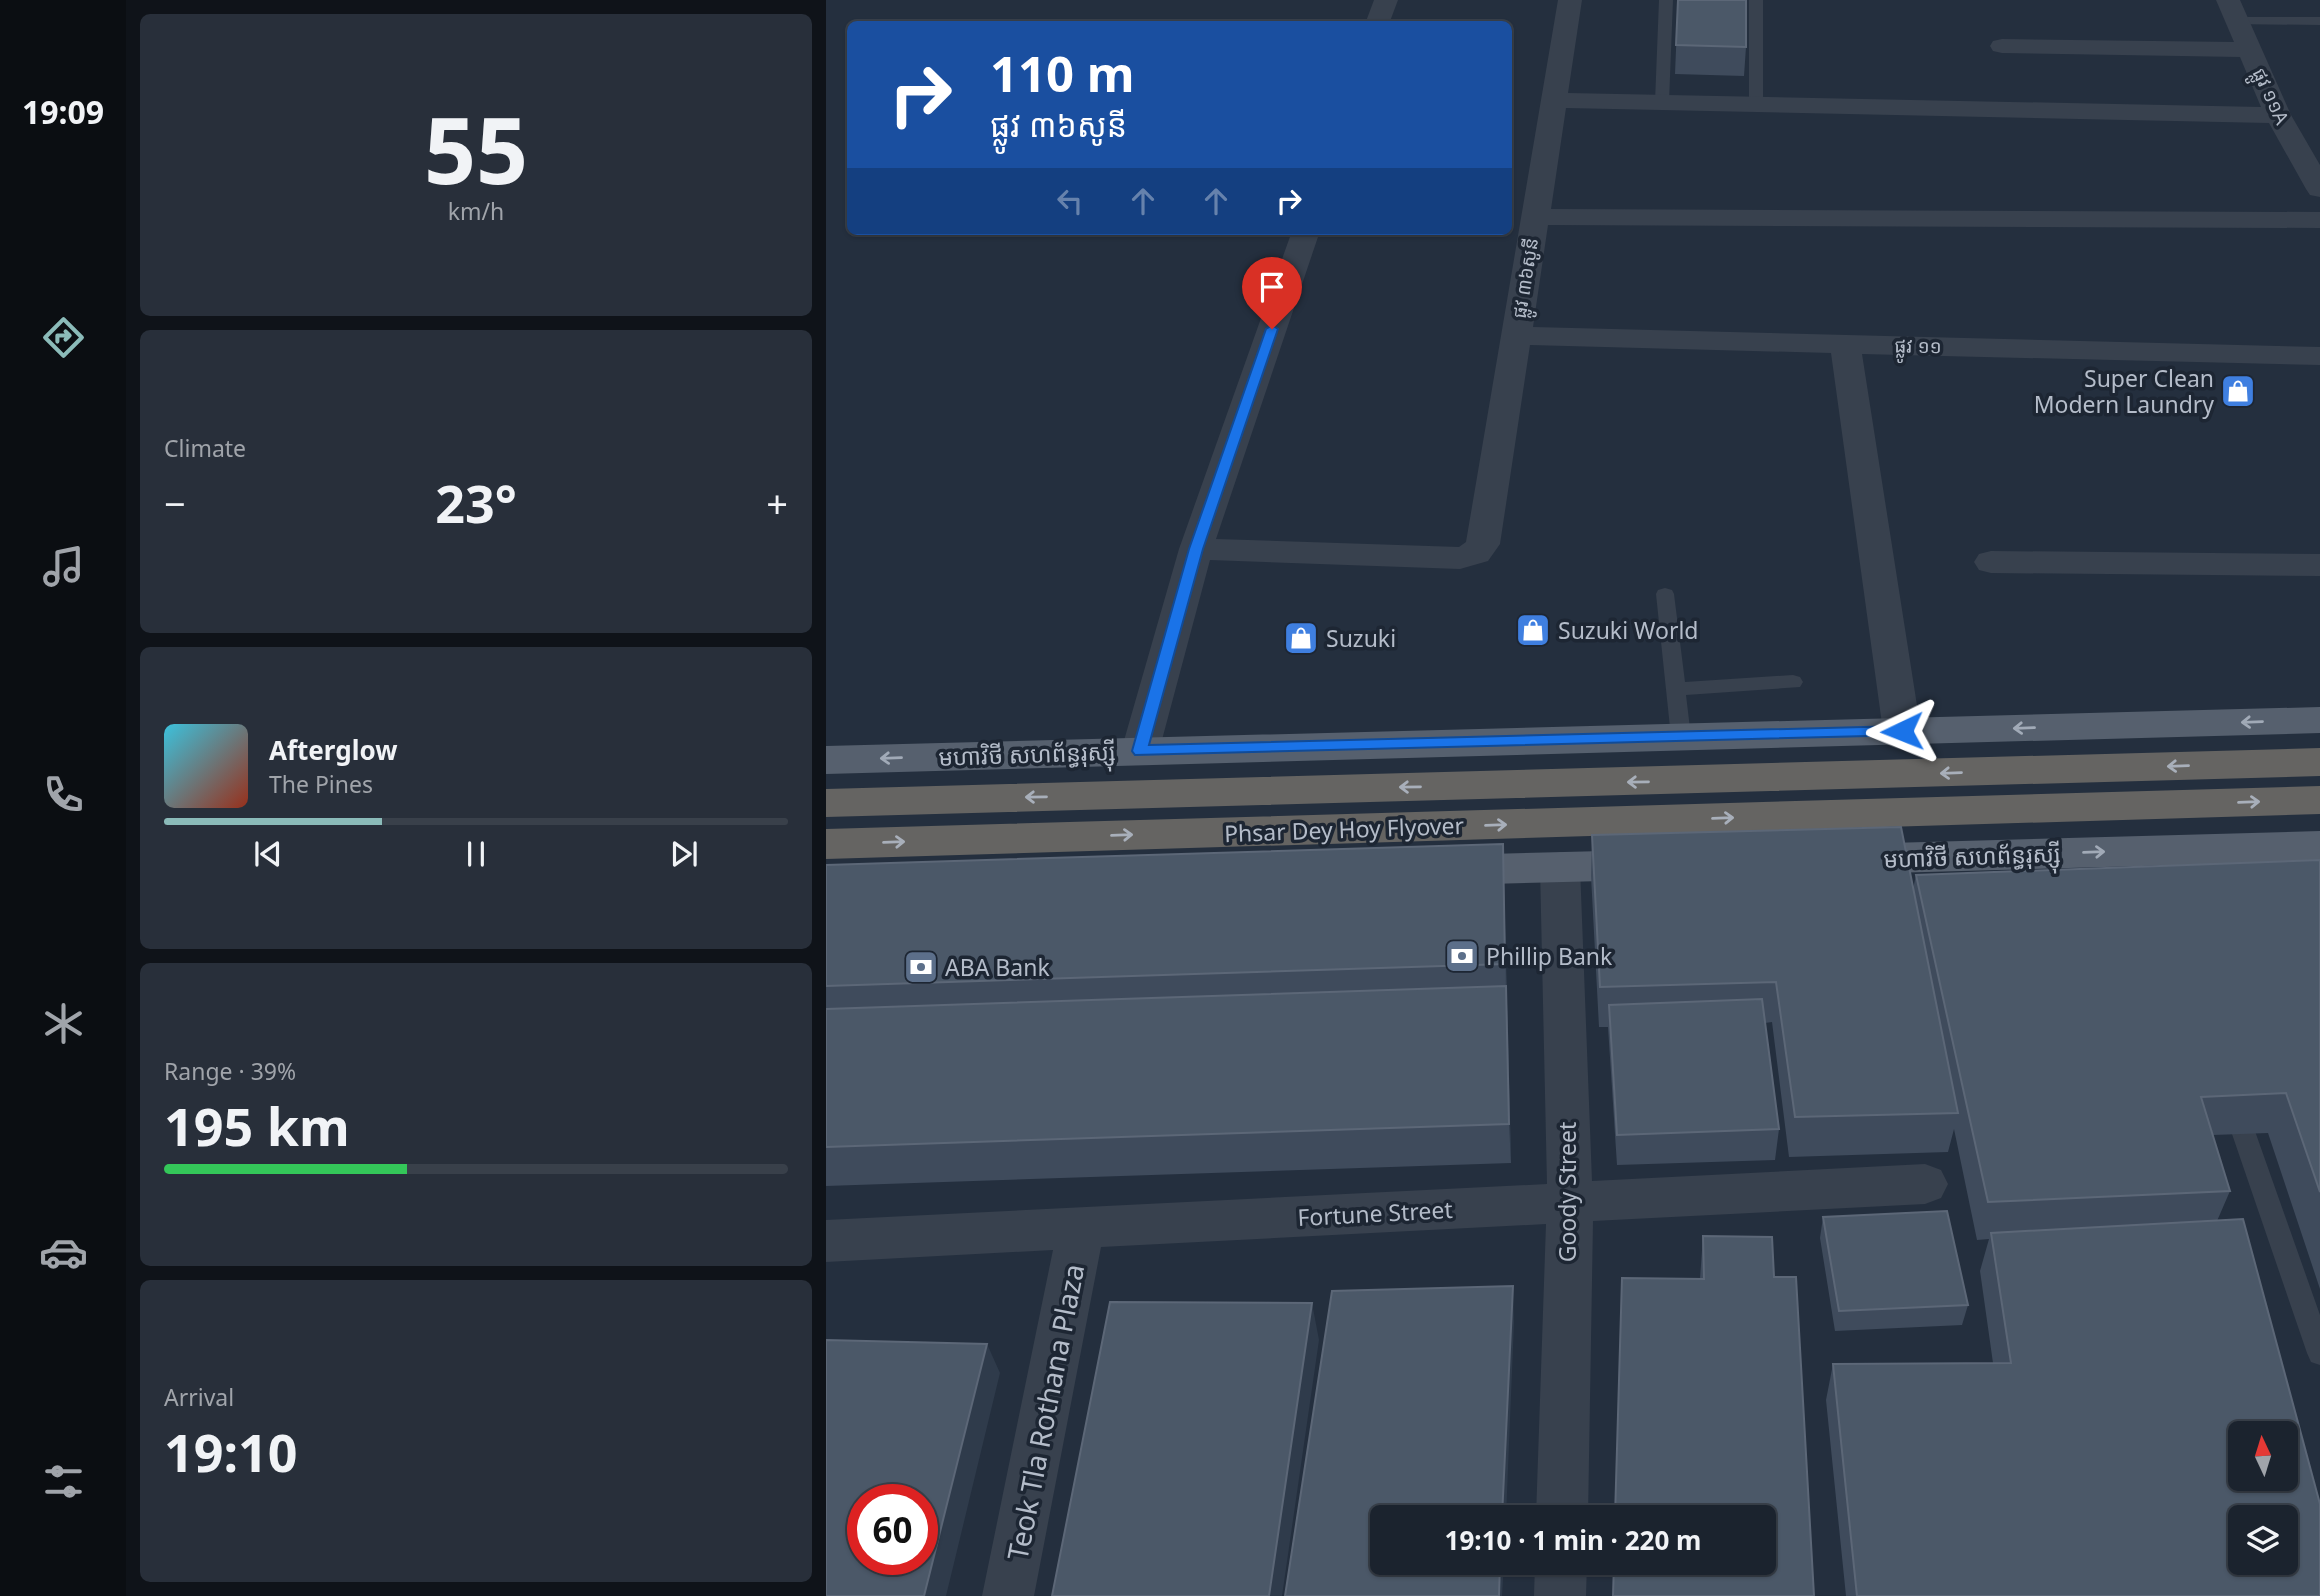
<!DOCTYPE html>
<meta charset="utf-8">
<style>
:root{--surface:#1b232e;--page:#282f3a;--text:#f1f3f6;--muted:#a0a4aa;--line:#39404a;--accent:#8bbbb9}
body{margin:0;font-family:"Noto Sans","Noto Sans Khmer",sans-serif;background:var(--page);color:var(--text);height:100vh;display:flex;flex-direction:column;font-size:26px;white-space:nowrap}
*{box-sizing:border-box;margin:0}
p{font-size:23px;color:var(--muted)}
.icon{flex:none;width:38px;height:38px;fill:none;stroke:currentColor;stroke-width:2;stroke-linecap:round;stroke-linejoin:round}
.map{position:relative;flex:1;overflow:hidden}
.drawer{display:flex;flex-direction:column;gap:14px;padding:14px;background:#0f1319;width:700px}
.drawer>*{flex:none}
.hud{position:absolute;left:21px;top:21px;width:665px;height:214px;border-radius:10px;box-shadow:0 2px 5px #0004,0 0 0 2px var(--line);background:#1a4fa0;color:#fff;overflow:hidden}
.needle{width:46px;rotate:356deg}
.fabs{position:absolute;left:1402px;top:1421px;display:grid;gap:14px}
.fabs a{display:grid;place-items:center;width:70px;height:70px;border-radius:10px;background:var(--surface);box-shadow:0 2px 5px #0004,0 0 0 2px var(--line);font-size:35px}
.speed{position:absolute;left:21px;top:1484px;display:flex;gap:14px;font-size:35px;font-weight:700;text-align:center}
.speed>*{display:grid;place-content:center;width:91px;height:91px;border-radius:50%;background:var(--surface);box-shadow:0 2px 5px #0004,0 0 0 2px var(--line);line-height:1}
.speed .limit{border:10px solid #d22;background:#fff;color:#111}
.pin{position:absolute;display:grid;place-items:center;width:60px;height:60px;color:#fff;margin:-72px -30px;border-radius:50% 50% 50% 0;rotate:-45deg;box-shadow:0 0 7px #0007}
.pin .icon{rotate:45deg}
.me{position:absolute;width:77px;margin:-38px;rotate:268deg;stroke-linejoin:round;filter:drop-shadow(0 0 5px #0008)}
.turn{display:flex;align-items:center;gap:24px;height:147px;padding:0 28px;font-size:32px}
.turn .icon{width:91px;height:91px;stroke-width:2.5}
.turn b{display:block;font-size:49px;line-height:60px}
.lanes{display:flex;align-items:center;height:66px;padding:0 28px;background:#0003;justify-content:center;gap:35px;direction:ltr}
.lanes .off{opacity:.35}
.big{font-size:52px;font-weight:700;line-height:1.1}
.drawer .card{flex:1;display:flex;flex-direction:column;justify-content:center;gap:10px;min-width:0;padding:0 24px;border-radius:10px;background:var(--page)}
.drawer .dial{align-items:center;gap:0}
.dial b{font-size:91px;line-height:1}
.song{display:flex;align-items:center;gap:21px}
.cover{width:84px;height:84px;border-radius:10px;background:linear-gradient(135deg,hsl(190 70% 55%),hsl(10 70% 35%))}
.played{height:7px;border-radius:4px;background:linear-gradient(90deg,var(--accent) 35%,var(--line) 35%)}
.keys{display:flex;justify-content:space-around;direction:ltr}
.heat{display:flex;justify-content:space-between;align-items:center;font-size:38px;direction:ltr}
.charge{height:10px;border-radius:5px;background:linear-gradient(90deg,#34c759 39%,var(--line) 0)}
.trip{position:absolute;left:544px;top:1505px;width:406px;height:70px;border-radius:10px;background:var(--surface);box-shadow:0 2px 5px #0004,0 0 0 2px var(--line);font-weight:700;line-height:70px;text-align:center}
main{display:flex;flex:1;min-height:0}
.tabs{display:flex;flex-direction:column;width:126px;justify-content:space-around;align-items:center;background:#0b0e12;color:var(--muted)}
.tabs .icon{width:49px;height:49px}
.tabs .current{color:var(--accent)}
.tabs b{font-size:32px;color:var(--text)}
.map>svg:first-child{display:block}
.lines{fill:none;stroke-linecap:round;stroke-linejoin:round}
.service{fill:#38414e;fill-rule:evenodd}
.minor{fill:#38414e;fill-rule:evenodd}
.primary{fill:#56606e;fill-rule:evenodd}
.trunk{fill:#656462;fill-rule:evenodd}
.wall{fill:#3f4b5c}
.shaded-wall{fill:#2f3b4b}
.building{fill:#4b5868;stroke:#5c6777;stroke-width:2;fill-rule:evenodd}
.oneway{stroke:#a1aab7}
.oneway2{stroke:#a8afba}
.route{fill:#1a73e8;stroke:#114b97;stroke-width:2}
.labels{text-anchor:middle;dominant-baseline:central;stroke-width:7;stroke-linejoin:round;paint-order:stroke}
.far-street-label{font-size:19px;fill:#b4bcc9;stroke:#1d2633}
.poi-label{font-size:23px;fill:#b4bcc9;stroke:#1d2633;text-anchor:start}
.street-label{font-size:23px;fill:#b4bcc9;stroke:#1d2633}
.near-street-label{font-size:28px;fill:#b4bcc9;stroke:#1d2633}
</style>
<main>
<nav class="tabs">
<b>19:09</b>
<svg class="icon current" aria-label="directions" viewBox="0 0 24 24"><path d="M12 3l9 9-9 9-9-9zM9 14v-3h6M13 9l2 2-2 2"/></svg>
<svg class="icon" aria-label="music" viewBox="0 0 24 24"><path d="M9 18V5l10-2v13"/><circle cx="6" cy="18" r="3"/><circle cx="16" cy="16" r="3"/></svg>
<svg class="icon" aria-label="phone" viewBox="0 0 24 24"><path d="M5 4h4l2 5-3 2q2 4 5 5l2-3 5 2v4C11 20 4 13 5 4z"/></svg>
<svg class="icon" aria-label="climate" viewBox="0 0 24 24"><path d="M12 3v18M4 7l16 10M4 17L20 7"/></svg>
<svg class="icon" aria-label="car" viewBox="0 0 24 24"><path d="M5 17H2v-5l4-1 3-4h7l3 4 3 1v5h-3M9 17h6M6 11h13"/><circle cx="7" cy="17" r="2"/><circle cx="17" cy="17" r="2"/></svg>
<svg class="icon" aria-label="filters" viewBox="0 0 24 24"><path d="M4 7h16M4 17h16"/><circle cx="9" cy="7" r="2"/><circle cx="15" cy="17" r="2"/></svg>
</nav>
<section class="drawer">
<div class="card dial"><b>55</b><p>km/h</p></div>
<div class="card"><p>Climate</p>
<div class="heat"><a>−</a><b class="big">23°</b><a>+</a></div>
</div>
<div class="card">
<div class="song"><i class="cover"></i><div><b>Afterglow</b><p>The Pines</p></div></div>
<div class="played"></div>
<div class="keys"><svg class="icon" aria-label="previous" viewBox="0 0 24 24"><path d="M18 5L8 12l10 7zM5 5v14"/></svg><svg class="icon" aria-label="pause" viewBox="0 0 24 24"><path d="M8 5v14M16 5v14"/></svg><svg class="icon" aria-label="next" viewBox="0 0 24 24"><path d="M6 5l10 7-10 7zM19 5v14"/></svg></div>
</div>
<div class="card"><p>Range · 39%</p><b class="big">195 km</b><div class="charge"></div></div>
<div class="card"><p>Arrival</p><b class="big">19:10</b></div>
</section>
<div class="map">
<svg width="1494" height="1596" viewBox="0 0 1494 1596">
<rect width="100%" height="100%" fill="#242f3e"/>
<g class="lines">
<path class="service" d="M833,0h14l-4,102 -7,4 -7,-4z
M923,0h14v104l-7,4 -7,-4z
M1410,17h84v8l-89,-1v-6z
M839,588l7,2 2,4 11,88 108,-7 7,2 3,5 -3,5 -114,8 5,42 -3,5 -7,2 -7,-2 -3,-5 -15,-143 2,-4z
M1418,1124l9,3 3,7 64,181v50l-9,-3 -4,-9 -75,-219 3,-7z"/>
<path class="minor" d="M548,0h24l-9,24h-24z
M732,0h24l-14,93 693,14 -21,-50 -238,-4 -9,-2 -3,-5 3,-5 9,-2 232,3 -18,-42h24l51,115 29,50v32l-10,-2 -4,-6 -37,-66 -703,-15 -15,101 769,3v16l-772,-3 -15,102 787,20v18l-458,-11 59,377 -6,9 -13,4 -13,-4 -6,-9 -52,-378 -301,-8 -30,199 -12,17 -28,8 -250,-9 -51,191 -6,10 -13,3 -13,-3 -6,-10 58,-202 113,-318h28l-104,308 243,8 7,-5z
M1165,551l329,3v22l-329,-3 -12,-3 -5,-8 5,-8z
M734,852l14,4 6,11 12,314 333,-17 16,6 7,14 -7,14 -16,6 -332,17 -5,296h-52l10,-293 -445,23 -67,349h-52l71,-346 -227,12v-42l721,-36 -7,-317 6,-11z
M709,1563h52l-1,33h-52z"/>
<path class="primary" d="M1494,707v26l-1494,41v-28z
M1494,831v30l-467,13 -14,-4 -6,-11 6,-11 14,-4z
M817,850l14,4 6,11 -6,11 -14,4 -192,5 -14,-4 -6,-11 6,-11 14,-4z"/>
<path class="trunk" d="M1494,748v28l-1494,41v-28z
M1494,786v28l-1494,45v-30z"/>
</g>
<path class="wall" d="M852,0l68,47 -2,29 -69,-2z
M766,835l321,54 3,-14 404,-15v429l-52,-156 -55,2 17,56 -13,30 103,375h-474l-20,-196 7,-36 160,-1 -13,-92 9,-32 -12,1 -23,-111 -6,23 -159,5 -17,-135 -7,1 14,106 -4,31 -158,5 -9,-138h-9l-8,-151z
M677,844l8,319 -685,23v-321z
M997,1217l145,88 -6,20 -127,6 -15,-93z
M877,1236l71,41 -74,2z"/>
<path class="shaded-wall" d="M677,844l1,41 2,120 -1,-41z
M680,986l2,41 3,136 -2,-39z
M687,1286l1,37 -8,194h-4z
M486,1303l7,37 -37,256h-13z
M161,1344l13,29 -54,223h-22z
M674,1563h4l-2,33h-3z"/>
<path class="building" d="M852,0h68v47l-70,-2z
M1075,827l57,286 -163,4 -19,-135 -176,5 -8,-152z
M677,844l2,120 -679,22v-121z
M1494,860v332l-34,-99 -85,4 29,94 -242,11 -72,-327z
M680,986l3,138 -683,23v-138z
M936,999l17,130 -162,6 -8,-130z
M1121,1211l21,94 -129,6 -16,-94z
M1417,1219l77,285v92h-463l-24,-232 178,-1 -20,-130zM1414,1433h46v46h-46zM1414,1517h46v46h-46z
M877,1236l69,1 2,40h22l18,319h-201l1,-33h150v-46h-149l7,-239 82,1z
M687,1286l-11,231h-120v46h118l-1,33h-214l47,-305z
M284,1302l202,1 -43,293h-217z
M0,1340l161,4 -63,252h-98zM37,1500h59v59h-59z"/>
<defs><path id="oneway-shaft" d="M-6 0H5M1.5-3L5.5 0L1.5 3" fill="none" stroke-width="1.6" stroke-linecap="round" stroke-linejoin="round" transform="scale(1.75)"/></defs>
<g class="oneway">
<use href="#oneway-shaft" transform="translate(1426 722) rotate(178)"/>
<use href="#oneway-shaft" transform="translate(1198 728) rotate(178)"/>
<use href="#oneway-shaft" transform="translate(65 758) rotate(178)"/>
<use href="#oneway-shaft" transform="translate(1268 852) rotate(-2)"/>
</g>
<g class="oneway2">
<use href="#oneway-shaft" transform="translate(1352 766) rotate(178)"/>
<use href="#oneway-shaft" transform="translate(1125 773) rotate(178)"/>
<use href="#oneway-shaft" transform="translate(812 782) rotate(179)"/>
<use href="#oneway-shaft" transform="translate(584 787) rotate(179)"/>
<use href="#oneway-shaft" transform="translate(210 797) rotate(179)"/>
<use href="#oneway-shaft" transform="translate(1423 802) rotate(-2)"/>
<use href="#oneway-shaft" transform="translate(897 818) rotate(-2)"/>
<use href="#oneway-shaft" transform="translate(670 825) rotate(-2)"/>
<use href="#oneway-shaft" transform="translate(296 835) rotate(-2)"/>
<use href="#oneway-shaft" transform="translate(68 842) rotate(-2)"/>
</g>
<path class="route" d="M446,325l6,4 -75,220 -54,196 753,-19 6,1 2,4 -2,4 -773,20 -3,-4 57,-202 77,-220z"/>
<defs>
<g id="shop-square" transform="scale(1.75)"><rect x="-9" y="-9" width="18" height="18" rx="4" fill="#3f7fe0" stroke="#1d2633"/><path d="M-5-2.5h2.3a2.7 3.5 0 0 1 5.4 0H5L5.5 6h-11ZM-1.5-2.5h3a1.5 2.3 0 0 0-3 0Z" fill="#fff"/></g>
<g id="bank-square" transform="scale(1.75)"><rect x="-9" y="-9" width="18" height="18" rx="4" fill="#5c6f8a" stroke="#1d2633"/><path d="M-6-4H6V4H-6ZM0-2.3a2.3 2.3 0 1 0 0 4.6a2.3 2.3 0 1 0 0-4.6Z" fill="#fff"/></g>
</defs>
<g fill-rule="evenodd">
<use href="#shop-square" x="1412" y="391"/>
<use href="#shop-square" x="707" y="630"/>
<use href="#shop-square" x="475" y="638"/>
<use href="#bank-square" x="636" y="956"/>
<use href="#bank-square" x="95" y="967"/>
</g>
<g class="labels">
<g class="far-street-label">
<text transform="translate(1445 96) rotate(65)">ផ្លូវ ១១A</text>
<text transform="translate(699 278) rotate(-81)">ផ្លូវ ៣៦សូនី</text>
<text transform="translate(1092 346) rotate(1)">ផ្លូវ ១១</text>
</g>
<g class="poi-label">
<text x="1388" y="378" text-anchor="end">Super Clean<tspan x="1388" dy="26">Modern Laundry</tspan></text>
<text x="732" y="630">Suzuki World</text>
<text x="500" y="638">Suzuki</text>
<text x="660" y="956">Phillip Bank</text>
<text x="119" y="967">ABA Bank</text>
</g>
<g class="street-label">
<text transform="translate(201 754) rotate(-2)">មហាវិថី សហព័ន្ធរុស្ស៊ី</text>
<text transform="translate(518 829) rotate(-2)">Phsar Dey Hoy Flyover</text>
<text transform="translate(1146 856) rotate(-2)">មហាវិថី សហព័ន្ធរុស្ស៊ី</text>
<text transform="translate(741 1192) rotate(-90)">Goody Street</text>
<text transform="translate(549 1213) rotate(-3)">Fortune Street</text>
</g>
<g class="near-street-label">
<text transform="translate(219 1412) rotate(-79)">Teok Tla Rothana Plaza</text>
</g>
</g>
</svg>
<div class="fabs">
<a><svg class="needle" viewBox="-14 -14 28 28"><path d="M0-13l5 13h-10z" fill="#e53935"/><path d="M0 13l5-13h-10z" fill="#a0a4aa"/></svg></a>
<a><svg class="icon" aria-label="layers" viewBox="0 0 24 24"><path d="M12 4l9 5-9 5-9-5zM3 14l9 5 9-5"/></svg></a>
</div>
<div class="speed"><div class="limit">60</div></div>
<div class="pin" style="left:446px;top:329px;background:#d93025"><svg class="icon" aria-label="arrive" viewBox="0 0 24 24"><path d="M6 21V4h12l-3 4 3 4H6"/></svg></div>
<svg class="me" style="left:1076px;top:731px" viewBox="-20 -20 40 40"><path d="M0-17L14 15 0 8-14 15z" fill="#1a73e8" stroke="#fff" stroke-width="4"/></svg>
<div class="trip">19:10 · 1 min · 220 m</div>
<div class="hud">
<div class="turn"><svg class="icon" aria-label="right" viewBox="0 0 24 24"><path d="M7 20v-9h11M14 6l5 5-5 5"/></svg><div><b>110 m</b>ផ្លូវ ៣៦សូនី</div></div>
<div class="lanes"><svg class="icon off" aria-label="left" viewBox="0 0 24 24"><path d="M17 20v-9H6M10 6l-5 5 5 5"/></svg><svg class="icon off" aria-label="ahead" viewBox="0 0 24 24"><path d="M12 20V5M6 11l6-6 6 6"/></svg><svg class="icon off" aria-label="ahead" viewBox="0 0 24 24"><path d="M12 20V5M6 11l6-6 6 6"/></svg><svg class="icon" aria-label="right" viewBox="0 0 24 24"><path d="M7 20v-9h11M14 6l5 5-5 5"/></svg></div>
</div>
</div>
</main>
